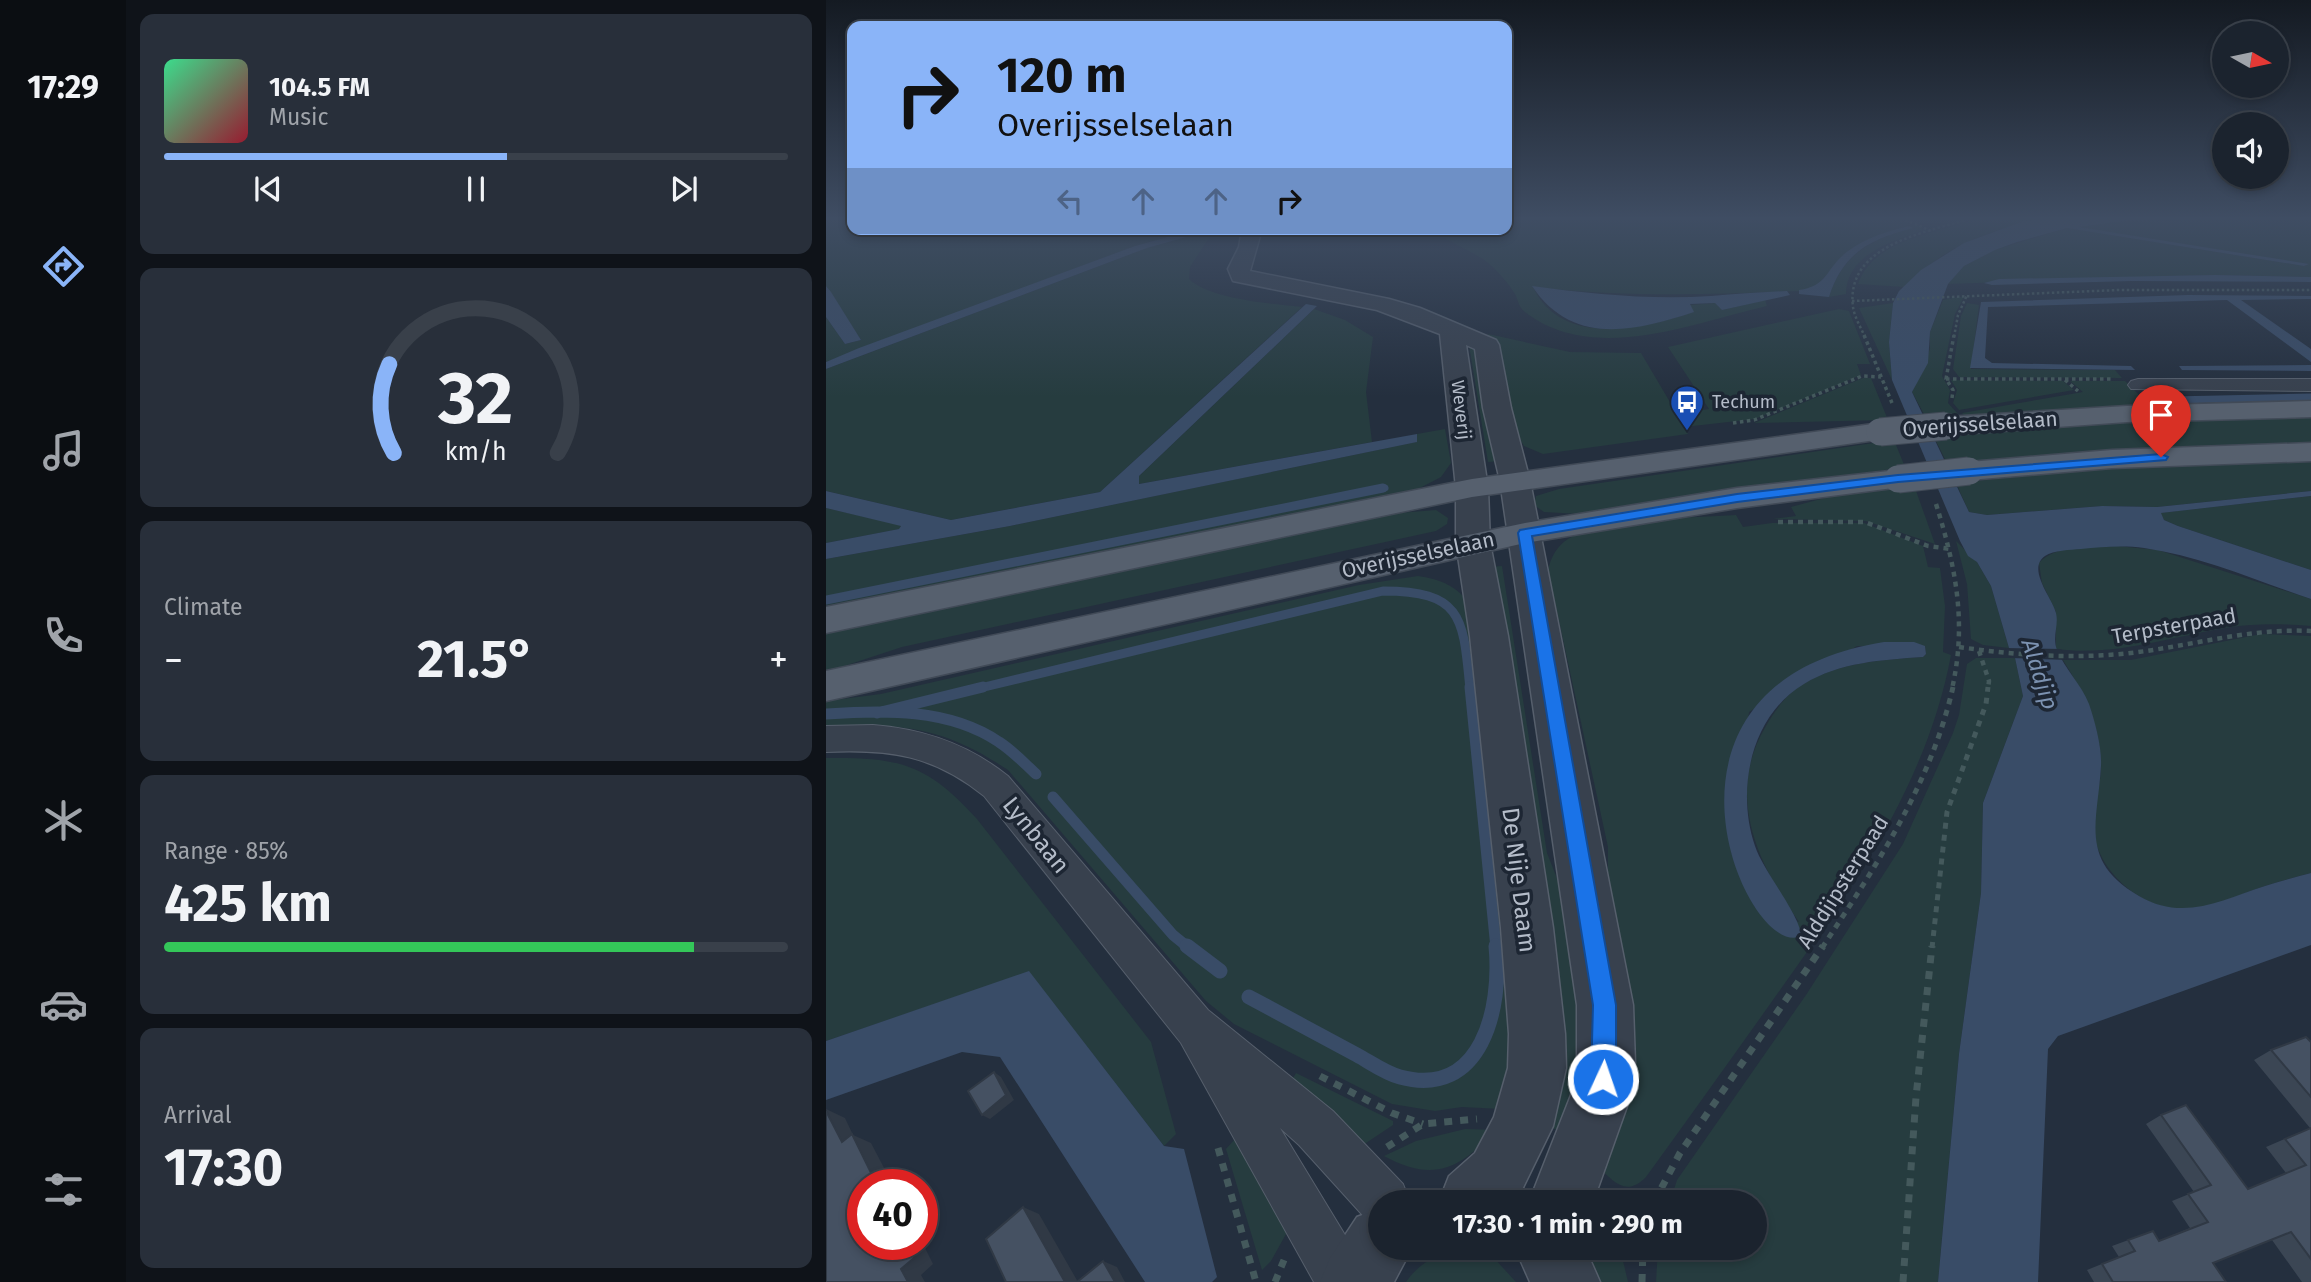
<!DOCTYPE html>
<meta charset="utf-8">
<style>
:root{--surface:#1b232e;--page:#282f3a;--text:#f1f3f6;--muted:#a0a4aa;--line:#39404a;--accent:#8ab4f8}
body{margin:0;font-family:"Fira Sans",sans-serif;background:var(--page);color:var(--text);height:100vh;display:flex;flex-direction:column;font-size:26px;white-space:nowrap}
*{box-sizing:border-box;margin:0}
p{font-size:23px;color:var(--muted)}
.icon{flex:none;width:38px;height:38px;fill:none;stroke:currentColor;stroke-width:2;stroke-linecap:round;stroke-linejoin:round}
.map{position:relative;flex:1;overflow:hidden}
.drawer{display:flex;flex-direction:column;gap:14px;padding:14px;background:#0f1319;width:700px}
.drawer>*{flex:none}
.banner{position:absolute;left:21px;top:21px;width:665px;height:214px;border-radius:14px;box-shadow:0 4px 10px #0003,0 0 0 2px var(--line);background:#8ab4f8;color:#111;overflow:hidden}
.needle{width:46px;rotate:99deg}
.tools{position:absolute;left:1386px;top:21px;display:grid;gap:14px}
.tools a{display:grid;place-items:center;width:77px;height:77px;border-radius:50%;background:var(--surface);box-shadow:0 4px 10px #0003,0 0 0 2px var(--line);font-size:35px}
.speed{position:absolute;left:21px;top:1169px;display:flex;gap:14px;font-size:35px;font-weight:700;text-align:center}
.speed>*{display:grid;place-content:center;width:91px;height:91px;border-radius:50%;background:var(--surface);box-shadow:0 4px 10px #0003,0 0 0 2px var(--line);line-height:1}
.speed .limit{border:10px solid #d22;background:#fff;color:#111}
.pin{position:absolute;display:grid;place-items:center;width:60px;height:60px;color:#fff;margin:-72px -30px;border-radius:50% 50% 50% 0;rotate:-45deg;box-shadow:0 0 7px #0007}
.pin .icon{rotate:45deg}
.me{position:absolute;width:77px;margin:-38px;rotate:3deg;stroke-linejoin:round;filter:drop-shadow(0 0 5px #0008)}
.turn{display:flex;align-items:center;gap:24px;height:147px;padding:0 35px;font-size:32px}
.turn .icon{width:91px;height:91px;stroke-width:2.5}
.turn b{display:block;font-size:49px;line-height:60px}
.lanes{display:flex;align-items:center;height:66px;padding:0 35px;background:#0003;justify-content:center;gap:35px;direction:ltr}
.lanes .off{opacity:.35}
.big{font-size:52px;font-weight:700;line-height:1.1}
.drawer .card{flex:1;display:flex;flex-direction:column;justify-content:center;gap:10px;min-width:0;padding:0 24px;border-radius:14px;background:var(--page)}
.drawer .dial{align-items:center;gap:0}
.dial svg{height:182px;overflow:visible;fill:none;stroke:var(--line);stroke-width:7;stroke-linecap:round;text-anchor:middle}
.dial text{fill:var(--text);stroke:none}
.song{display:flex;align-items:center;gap:21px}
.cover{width:84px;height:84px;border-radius:10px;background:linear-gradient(135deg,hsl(150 70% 55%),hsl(350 70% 35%))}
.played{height:7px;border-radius:4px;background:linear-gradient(90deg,var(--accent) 55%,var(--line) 55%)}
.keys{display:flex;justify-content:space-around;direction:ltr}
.heat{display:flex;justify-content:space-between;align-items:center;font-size:38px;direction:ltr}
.charge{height:10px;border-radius:5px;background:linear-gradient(90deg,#34c759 85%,var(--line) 0)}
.trip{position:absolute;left:542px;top:1190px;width:399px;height:70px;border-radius:35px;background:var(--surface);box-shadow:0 4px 10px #0003,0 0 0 2px var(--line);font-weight:700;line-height:70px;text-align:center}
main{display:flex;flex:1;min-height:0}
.tabs{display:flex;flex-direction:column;width:126px;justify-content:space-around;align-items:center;background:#0b0e12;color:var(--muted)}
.tabs .icon{width:49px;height:49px}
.tabs .active{color:var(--accent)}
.tabs b{font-size:32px;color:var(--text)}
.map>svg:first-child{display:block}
.green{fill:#263c3f;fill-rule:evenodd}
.water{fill:#394c67}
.pier{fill:#242f3e}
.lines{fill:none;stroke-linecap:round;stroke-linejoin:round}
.stream-far3{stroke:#394c67;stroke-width:7}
.stream-far2{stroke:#394c67;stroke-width:9}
.stream-far1{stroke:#394c67;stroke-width:11}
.stream{stroke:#394c67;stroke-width:15}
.minor-casing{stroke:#565f6c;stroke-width:2}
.tertiary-casing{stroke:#565f6c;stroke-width:3}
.primary-casing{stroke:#414a57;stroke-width:3}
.path-far4{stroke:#44595c;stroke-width:2.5;stroke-dasharray:2.5 2.5;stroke-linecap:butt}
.path-far3{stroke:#44595c;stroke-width:3.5;stroke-dasharray:3.5 3.5;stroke-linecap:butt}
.path-far2{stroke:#44595c;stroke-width:4.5;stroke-dasharray:5 5;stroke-linecap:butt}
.path-far1{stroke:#44595c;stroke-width:5;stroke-dasharray:6 6;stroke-linecap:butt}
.path{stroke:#44595c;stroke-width:7;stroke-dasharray:8 8;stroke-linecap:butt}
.minor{fill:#38414e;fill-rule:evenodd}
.tertiary{fill:#38414e;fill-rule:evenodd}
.primary{fill:#56606e;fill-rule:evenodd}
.primary-bridge-casing{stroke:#414a57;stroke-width:29;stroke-linecap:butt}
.primary-bridge{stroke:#56606e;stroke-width:27}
.wall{fill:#3b4654}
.shaded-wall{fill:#303945}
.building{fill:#455162;stroke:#303945;stroke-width:2}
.route{fill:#1a73e8;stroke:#114b97;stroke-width:2}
.labels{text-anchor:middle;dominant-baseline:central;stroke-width:7;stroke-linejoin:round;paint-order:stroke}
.far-poi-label{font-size:18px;fill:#b4bcc9;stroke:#1d2633;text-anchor:start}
.far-street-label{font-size:18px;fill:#b4bcc9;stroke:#1d2633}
.street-label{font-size:21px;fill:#b4bcc9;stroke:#1d2633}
.water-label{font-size:23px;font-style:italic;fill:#7c92b1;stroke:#1d2633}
.near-street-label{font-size:24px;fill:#b4bcc9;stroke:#1d2633}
</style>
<main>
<nav class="tabs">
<b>17:29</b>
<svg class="icon active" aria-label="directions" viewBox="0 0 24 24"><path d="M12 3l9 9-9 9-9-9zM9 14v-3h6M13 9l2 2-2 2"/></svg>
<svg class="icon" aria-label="music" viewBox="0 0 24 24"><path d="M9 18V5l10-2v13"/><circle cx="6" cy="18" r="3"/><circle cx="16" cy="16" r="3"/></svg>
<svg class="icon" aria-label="phone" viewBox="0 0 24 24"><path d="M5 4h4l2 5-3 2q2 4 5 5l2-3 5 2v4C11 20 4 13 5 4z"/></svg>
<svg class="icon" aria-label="climate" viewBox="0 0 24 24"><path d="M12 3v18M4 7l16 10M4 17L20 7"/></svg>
<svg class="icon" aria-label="car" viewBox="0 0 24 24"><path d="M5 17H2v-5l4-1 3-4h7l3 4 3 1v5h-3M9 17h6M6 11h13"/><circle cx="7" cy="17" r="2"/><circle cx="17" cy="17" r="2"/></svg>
<svg class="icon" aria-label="filters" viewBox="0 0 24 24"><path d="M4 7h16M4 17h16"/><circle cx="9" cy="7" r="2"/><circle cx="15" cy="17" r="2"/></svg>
</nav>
<section class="drawer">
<div class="card">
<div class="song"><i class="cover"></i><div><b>104.5 FM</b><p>Music</p></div></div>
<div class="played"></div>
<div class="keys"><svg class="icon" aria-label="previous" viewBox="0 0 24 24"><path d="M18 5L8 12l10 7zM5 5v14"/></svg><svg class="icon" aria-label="pause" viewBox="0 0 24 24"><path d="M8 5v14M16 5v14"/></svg><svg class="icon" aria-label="next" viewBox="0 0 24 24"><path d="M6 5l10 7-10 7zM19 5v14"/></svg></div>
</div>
<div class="card dial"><svg viewBox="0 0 100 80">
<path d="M14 69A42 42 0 1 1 86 69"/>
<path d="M14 69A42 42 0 0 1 12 30" stroke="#8ab4f8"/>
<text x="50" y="56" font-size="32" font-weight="700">32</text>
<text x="50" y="72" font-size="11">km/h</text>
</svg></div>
<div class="card"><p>Climate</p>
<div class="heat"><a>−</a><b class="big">21.5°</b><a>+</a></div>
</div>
<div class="card"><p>Range · 85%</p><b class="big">425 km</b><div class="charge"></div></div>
<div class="card"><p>Arrival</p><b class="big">17:30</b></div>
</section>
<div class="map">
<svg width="1485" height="1282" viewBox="0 0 1485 1282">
<rect width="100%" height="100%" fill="#242f3e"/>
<path class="green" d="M0,218h26v11h345l-62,17 -309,116v-45l19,27 16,-4 -35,-54z
M681,218h389l16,7c-50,12 -64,26 -97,63l-16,3c-90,4 -177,6 -266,-4 29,61 109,42 160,25l-3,-7 25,-2 7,7 43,-10 2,6c-74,17 -174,59 -242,6 -6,-4 -7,-12 -10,-18 -6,-10 -19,-25 -28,-32 -18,-13 -38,-19 -55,-33h75z
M1151,218l74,1c-55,7 -108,27 -147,68l-46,-3c16,-46 80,-50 119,-66z
M1485,218v59l-96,-2 -267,9 16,-18 31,-16 72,-22 237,38 4,-2 -231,-37 45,-6z
M1090,225l9,5c-30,10 -79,24 -79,64l-17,3c15,-48 47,-57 87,-72z
M388,230l-24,37 -1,12c20,20 84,25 113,28l-202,185 -149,28 -125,-29v-122l321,-121z
M1133,297h5l-9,17 -13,62 8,14 -2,13 10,11 -33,2 -13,-24 18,-43v-17l13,-32z
M1067,303l-4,39 3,38 -33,-72z
M1141,303l12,2 -8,64 144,1 7,8 -163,-1 -6,-8 8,-53z
M488,309l31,11 28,17 -7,55 6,50 -233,42v-8z
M1013,309l10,2 21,53h-13l4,11 -106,44 -71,8 4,7 -145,20 -19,-8 -19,-32 -17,-80 82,18 71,1 36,61 32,-5 -41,-62z
M643,345l11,3 21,113 -13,1z
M1037,378h8l17,42 -134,3z
M1125,380l112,1 11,9 -115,20 -6,-7 4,-13z
M1244,381h55l17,17 169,-2v7l-345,14 -4,-4 121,-21z
M1485,415v28l-207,9 -157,11 -13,-26 200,-16z
M619,429l6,34 -10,14 -25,13 -590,120v-51l184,-33 406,-84 1,-8z
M1068,440l11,27 -326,47 -35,-2 -10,-7 2,-9 23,-7z
M1485,459v32l-154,16 -55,-1 -115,9 -18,-3 -13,-29 162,-16z
M1075,487l14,1 20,56 -69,-23 -93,-2 23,-3 -5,-9 52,-14z
M1485,496v74l-133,-44 -14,-6 -4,-7z
M0,508l75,17 -1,4 -74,14z
M610,510l12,8 -1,6 -11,7 -534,116 -76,25v-42l548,-115z
M910,515l7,12 29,-4h92l59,23 5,21 12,1 5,38 -2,46 8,3c-23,124 -94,227 -166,328 -46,65 -92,129 -139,194 -21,21 -32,4 -50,-12l12,-245v-73l-60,-277c3,-13 9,-24 20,-31 36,-22 125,-21 168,-24zM1031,646h68l1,8 -3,3c-41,3 -82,5 -118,26 -17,9 -30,27 -39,43 -41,68 -9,137 33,196l-44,-15 -24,-55 18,-140z
M1130,541l21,21 14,24 18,62 -26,-3 -12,-6 -4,-55z
M1291,546l41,4 153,49v27c-27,-2 -53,-3 -80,1 -59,9 -115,30 -175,22v-37l-14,-29 -3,-20c16,-19 55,-15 78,-17z
M676,566l45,287 34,86 4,104 -20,92 -22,-13 -55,-555z
M592,576c25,4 39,10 54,31l50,434 -21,68 -39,-2 -27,4 -43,-7 -158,-80 -28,-23 -198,-231c-64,-43 -106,-48 -182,-42v-27l55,-7 478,-109z
M1435,634l50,2v237c-15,4 -31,8 -46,13 -25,8 -50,22 -76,24 -45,2 -93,-38 -96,-83 -1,-21 9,-43 8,-64 -1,-39 -18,-71 -38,-103h68z
M1150,658h39l8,38 -40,107 -2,90 -22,161 -21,228h-282l2,-34h97v-46h-85l7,-22 129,-185 97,-151 50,-111 6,-18 8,-51z
M0,758c74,-1 101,6 151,61l174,223 25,92 -12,12 -135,-174 -203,69z
M470,1073l97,48v4l-30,20 -71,-65z
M639,1129l30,1c-34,39 -62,53 -111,26l32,-15z
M409,1139l56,86 -20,36 -9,9 -36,-121z
M763,1248h31l8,34h-31z
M640,1249l27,8 23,25h-110c15,-22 35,-29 60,-33z"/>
<path class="water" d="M1231,218h214l-149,3 -43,6 230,37 -5,2 -237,-38 -50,14 -22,8 -31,16 -16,18 -18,48 -2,31 -16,29 57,120 18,3 115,-9 55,1 154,-16v5l-150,17 3,7 14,6 133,44v29c-54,-18 -110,-43 -167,-51 -21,-3 -42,-1 -63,1 -11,1 -27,1 -36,7 -19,13 8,43 11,57 3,12 -4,24 1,37 8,19 24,34 32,54 6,18 13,43 12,62 -3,55 -23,95 38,130 44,26 83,4 126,-10 15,-5 31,-9 46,-13v72l-253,91 -10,13 -10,233h-100l21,-228 22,-161 2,-90 40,-107 -8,-38 -6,-10 -18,-62 -14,-24 -9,-6 -8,-15 -68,-161 -3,-38 4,-39 6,-12 22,-21 43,-27 60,-22z
M1083,226l4,2c-43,11 -70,25 -84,69l-30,-3v-4c30,-4 27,-23 49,-39 18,-13 39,-20 61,-25z
M371,229h18l-68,19 -321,121v-7l33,-14 276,-102z
M1389,275l96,2v5l-179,-1 -140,4 -8,-2 15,-4z
M0,286l5,6 30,48 -16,4 -19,-27z
M706,286c59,8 119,14 179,10 26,-2 51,-4 76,-5l3,4 -68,15 -7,-7 -25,1 4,8c-61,20 -122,34 -162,-26z
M1362,295l123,1v3l-70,1 70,49v13l-84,-62 -239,7 -3,51 7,5 139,3 4,4 -165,-2 11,-66z
M480,304l11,2 -178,170v8l278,-50v8l-407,84 -184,33v-16l73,-14 2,-3 -75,-18v-17l125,29 149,-28z
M1485,365v6l-129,-1 -3,-4z
M1058,642h30l11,4 1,8 -3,3c-41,3 -83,5 -119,27 -54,32 -68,107 -49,162 8,25 46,70 46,90 -53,26 -178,-252 83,-294z
M203,971l135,175 20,3 33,128 -5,5h-67l-145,-225 -38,-5 -136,48v-59z"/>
<path class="pier" d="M1179,648l56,1 6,11 -56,-2z"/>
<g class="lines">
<path class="stream-far3" d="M1346,400l139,-3
M548,490l11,-2"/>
<path class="stream-far2" d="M0,600l557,-112
M150,689l407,-98c81,0 80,28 87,98"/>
<path class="stream-far1" d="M644,687l26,261
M51,713l106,-26
M0,714c57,-4 123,-6 173,28 14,9 25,21 37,32
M227,797l120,138 16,13"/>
<path class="stream" d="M361,946l33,25
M423,997c36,19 72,39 108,58 13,7 28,18 43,22 82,22 102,-69 96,-131"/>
<g class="minor-casing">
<path id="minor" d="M1312,379h173v12l-180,-2 -3,-4 3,-4z
M47,725c51,4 95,19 135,51l200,234 125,101 70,73 7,18h-29v23l-14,-5 -68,-75 -19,-17 82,135 8,19h-56l-133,-239 -197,-247c-51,-41 -94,-47 -158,-44v-26z"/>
</g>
<g class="tertiary-casing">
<path id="tertiary" d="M416,229h20l-12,42 139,28 31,9 76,32 3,5 12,63 19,73 103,524 2,58 -4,32 -38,107h-64l42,-107 6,-32v-58l-77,-524 -17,-73 -8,-59 -9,-4 22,143 2,55 18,93 45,292 12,106 1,34 -13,58 -37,76h-75l-1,-3 9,-23 26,-23 19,-36 14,-49 1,-34 -8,-106 -31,-292 -14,-93v-55l-16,-154 -63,-24 -144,-29 -5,-12 11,-22z
M555,1208v40h31l-18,34h-74l10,-24 27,-41z
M689,1248h70l15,34h-70z"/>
</g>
<g class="primary-casing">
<path id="primary" d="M1485,401v16l-184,5 -181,13 -10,-3 -4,-6 4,-6 10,-3 181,-11z
M1054,423l10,3 4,6 -4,6 -418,59 -646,136v-26l646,-128z
M1485,443v18l-199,7 -143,12 -11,-3 -4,-6 4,-6 11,-3 143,-12z
M1072,470l11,2 4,7 -4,7 -172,22 -212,35 -699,158v-30l699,-148 212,-35z"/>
</g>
<path class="path-far4" d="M1075,218l30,13
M1026,301l267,-11h192
M1039,337c-4,-9 -11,-21 -12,-30 -8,-63 74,-74 118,-89
M1128,337l4,-22 9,-20"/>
<path class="path-far3" d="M1038,335l28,68
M1120,379h167
M1239,380l13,11
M1126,398l1,-8 -7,-11 8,-44
M907,423l21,-3 108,-44 19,1"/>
<path class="path-far2" d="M1110,504c20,64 31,119 16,185
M952,522h87l63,24 23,3
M1133,647c62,9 125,13 187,4 56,-8 108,-23 165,-20
M1153,651l10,30 -1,8"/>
<path class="path-far1" d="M996,948c54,-82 109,-164 131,-261
M1106,948l15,-136 39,-108 2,-17"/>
<path class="path" d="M494,1076l72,37 31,11
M561,1147l36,-23 54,-5
M392,1148l38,134
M784,1195l8,7
M828,1202l26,-49 143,-207
M449,1282l9,-22
M816,1282l1,-34
M1077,1282l13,-185 16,-151"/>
<use href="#minor" class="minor"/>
<use href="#tertiary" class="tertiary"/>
<use href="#primary" class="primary"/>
<g class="primary-bridge-casing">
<path id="primary-bridge" d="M1054,432l66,-6
M1072,479l71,-8"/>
</g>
<use href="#primary-bridge" class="primary-bridge"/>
</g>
<path class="wall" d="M1485,1042v240h-9l-30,-42 -59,23 13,19h-132l-7,-12 32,-13 -7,-11 41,-15 6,10 31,-13 -18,-27 22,-9 -48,-68 15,-9 87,74 38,-16 -20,-26 44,-19 -56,-68 17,-10z"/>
<path class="shaded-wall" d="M168,1072l7,5 13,23 -24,19 -8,-4z
M0,1109l19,9 8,17 18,8 22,42h-16l-35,-43z
M197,1207l16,7 39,68h-13z
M96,1242l11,22 -12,11 4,7h-17l-7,-13 6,-25h15z
M277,1261l14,6 8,15h-10z"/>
<path class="building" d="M1480,1037l5,5v55l-40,-47z
M168,1072l12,23 -24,20 -14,-24z
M1360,1105l62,84 58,-24 -21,-26 26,-11v131l-20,-27 -78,31 13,19h-113l-11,-18 33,-13 -7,-11 25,-9 6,10 49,-19 -20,-28 23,-9 -50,-70z
M0,1111l16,31 10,-8 25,51h-14v59h44l7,14 -13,11 7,13h-82z
M197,1207l42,75h-59l-20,-43z
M277,1261l12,21h-38z"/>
<linearGradient id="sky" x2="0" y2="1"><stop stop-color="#141a22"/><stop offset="0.55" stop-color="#3f4d63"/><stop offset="1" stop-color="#3f4d63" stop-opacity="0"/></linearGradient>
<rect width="1485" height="397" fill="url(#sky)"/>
<path class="route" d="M1335,454l7,3 -2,3 -268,22 -161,20 -205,34 84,469v74l-4,9 -9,3 -8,-3 -4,-9 2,-74 -75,-472 2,-3 217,-36 161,-19z"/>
<defs>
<g id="bus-pin" transform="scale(1.75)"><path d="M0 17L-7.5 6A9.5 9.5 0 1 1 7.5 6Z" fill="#1a4fb4" stroke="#1d2633"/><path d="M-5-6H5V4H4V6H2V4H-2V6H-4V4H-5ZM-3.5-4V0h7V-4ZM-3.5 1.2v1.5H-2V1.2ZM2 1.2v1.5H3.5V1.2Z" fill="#fff"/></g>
</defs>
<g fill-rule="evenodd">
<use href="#bus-pin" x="861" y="402"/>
</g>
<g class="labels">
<g class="far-poi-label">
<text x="886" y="402">Techum</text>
</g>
<g class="far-street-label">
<text transform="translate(635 410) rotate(83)">Weverij</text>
</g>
<g class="street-label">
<text transform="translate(1154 424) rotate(-4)">Overijsselselaan</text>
<text transform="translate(592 555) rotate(-12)">Overijsselselaan</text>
<text transform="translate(1348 626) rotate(-10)">Terpsterpaad</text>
<text transform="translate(1017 882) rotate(-58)">Alddjipsterpaad</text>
</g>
<g class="water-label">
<text transform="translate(1214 674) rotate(72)">Alddjip</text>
</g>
<g class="near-street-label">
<text transform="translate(210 835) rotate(51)">Lynbaan</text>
<text transform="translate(693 880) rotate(83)">De Nije Daam</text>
</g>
</g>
</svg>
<div class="tools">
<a><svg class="needle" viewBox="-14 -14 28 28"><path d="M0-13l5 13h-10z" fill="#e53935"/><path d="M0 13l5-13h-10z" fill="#a0a4aa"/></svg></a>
<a><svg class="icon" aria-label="sound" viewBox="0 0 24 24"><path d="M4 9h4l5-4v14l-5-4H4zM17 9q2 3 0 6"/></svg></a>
</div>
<div class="speed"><div class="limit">40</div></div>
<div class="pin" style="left:1335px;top:457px;background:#d93025"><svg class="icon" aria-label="arrive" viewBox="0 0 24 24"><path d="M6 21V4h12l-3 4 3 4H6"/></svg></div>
<svg class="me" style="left:777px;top:1079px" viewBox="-20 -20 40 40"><circle r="17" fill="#1a73e8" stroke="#fff" stroke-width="3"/><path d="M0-11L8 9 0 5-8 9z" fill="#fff"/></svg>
<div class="trip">17:30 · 1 min · 290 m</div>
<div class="banner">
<div class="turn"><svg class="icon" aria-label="right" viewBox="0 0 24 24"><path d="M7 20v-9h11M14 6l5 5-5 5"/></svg><div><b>120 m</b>Overijsselselaan</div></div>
<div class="lanes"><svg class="icon off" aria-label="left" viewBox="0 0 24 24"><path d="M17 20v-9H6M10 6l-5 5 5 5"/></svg><svg class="icon off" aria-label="ahead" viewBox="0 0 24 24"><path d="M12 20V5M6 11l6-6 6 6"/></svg><svg class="icon off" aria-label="ahead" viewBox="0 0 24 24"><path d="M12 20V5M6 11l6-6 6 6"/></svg><svg class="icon" aria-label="right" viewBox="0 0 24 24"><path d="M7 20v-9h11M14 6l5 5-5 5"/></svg></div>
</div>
</div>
</main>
